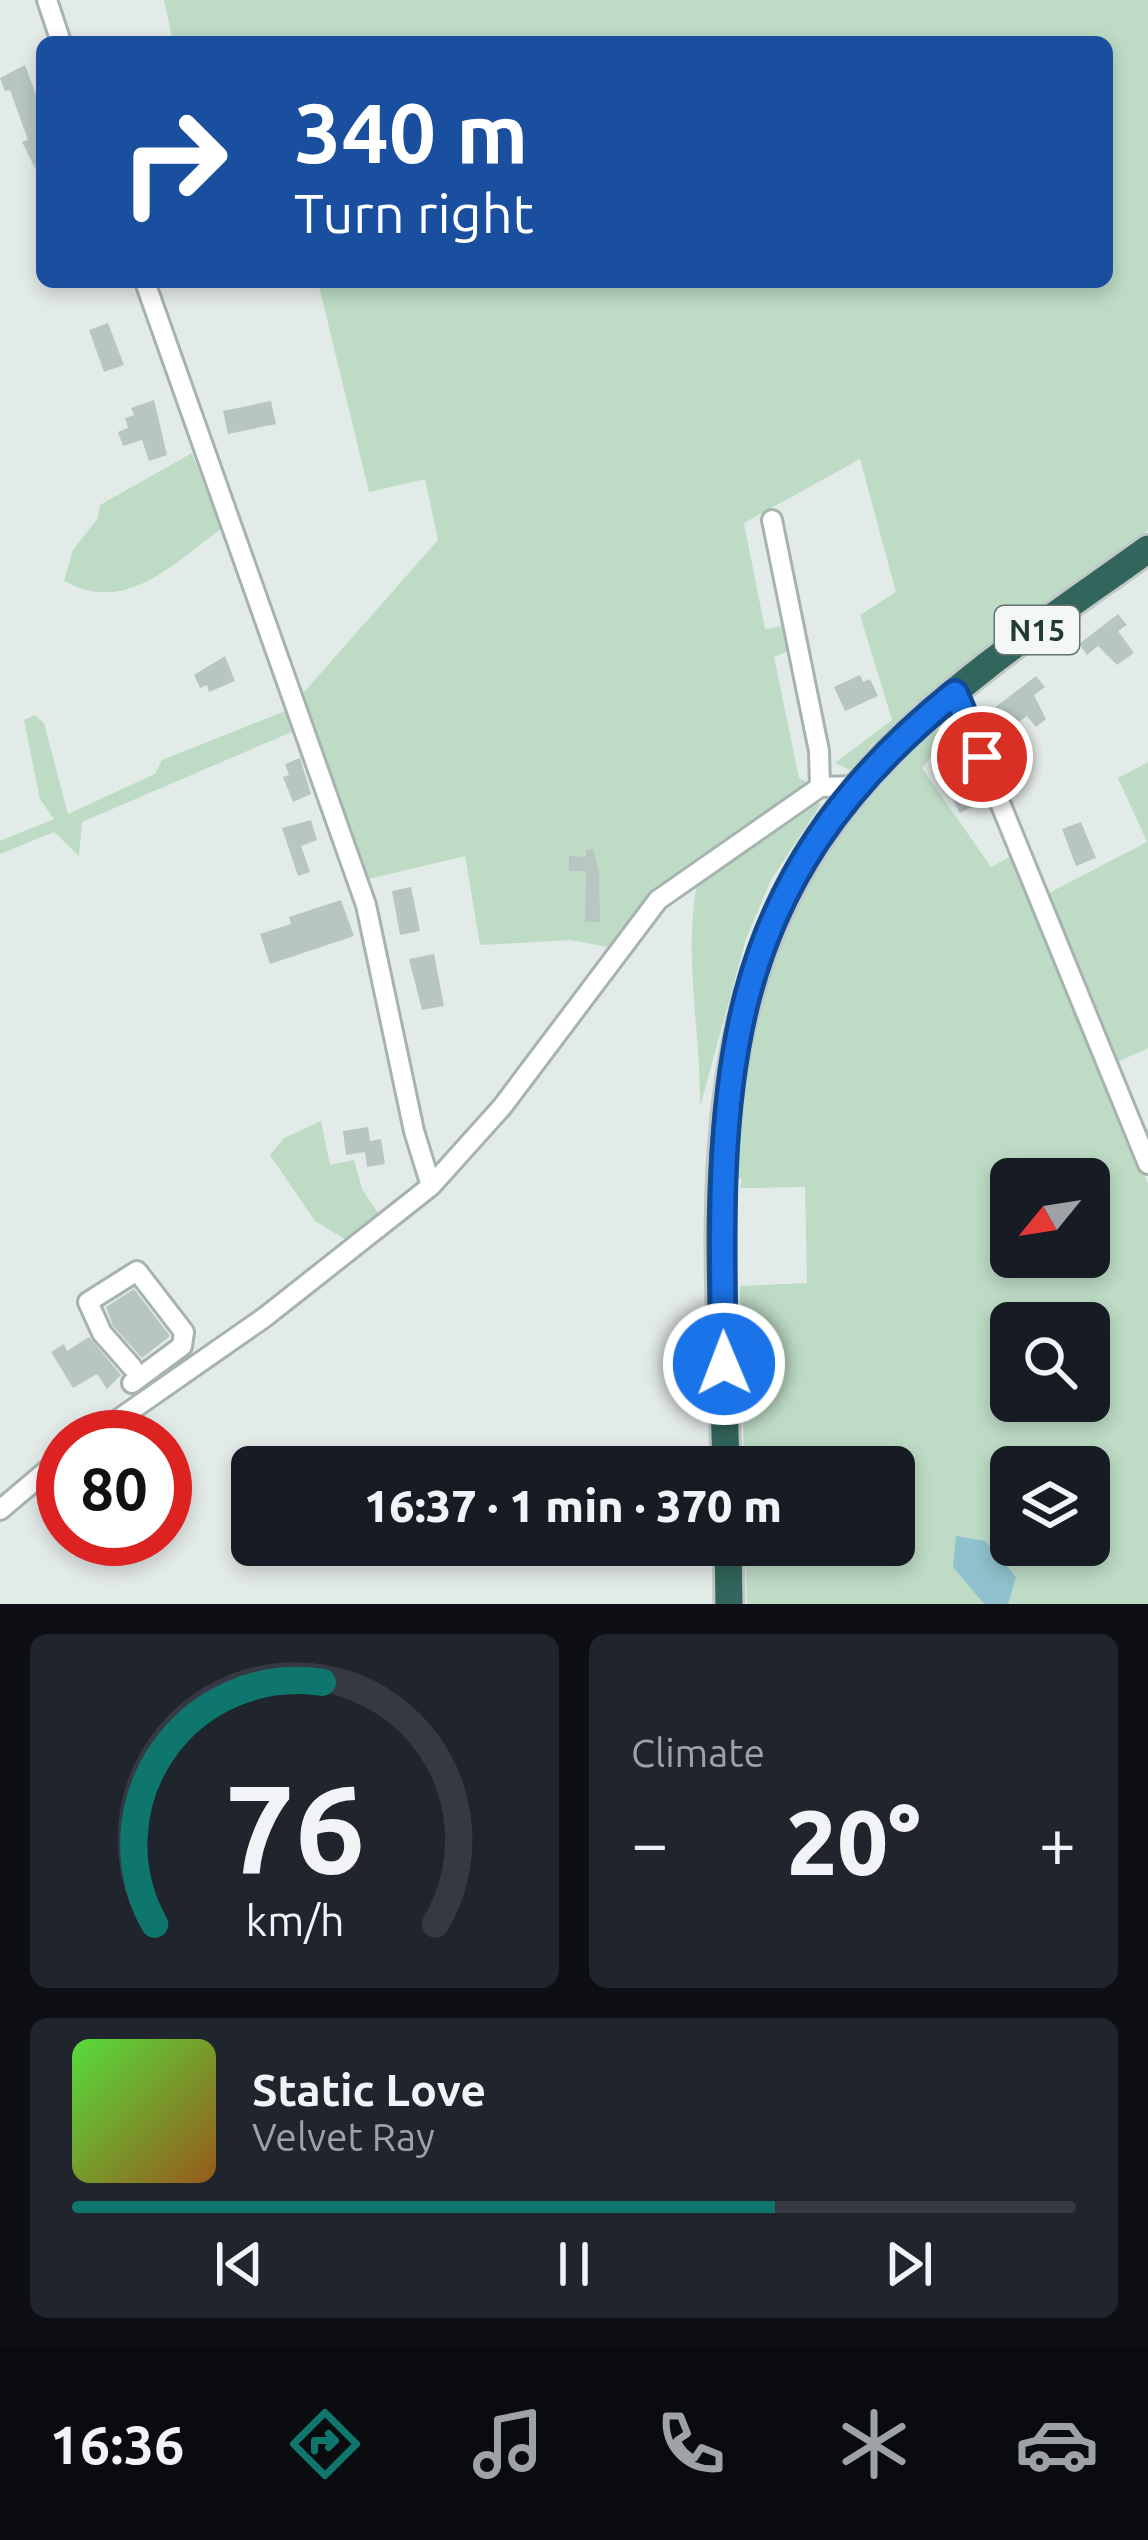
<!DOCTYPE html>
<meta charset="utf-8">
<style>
:root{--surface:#171b24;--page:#20242c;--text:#f1f3f6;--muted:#9ea1a6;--line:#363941;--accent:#0f766e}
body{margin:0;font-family:Ubuntu,sans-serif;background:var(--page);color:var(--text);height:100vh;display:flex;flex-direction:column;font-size:45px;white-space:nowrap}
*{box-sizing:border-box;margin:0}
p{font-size:39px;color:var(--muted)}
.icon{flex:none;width:66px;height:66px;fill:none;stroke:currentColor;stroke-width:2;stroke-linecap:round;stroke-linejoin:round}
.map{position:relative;height:1604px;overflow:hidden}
.drawer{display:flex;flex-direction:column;gap:30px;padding:30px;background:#0d0f14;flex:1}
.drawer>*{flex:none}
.hud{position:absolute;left:36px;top:36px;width:1077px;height:252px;border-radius:18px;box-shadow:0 6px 18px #0003;background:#1a4fa0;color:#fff;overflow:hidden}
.needle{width:78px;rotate:240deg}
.tools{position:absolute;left:990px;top:1158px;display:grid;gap:24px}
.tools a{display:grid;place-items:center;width:120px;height:120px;border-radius:18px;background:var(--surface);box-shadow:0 6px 18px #0003;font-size:60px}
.speed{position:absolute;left:36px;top:1410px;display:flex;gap:24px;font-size:60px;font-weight:700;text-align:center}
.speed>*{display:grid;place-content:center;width:156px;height:156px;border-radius:50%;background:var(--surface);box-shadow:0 6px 18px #0003;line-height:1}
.speed .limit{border:18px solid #d22;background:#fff;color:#111}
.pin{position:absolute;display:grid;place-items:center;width:102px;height:102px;color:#fff;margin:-51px;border:6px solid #fff;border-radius:50%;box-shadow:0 3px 12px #0007}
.me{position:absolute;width:132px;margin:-66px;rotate:359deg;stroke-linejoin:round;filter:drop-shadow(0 0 9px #0008)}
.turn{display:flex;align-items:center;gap:42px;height:252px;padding:0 60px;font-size:54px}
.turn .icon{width:156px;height:156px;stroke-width:2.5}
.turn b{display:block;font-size:84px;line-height:102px}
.big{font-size:90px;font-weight:800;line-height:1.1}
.drawer .card{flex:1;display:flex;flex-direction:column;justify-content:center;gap:18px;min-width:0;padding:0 42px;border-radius:18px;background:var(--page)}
.drawer .dial{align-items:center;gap:0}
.dial svg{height:312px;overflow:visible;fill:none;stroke:var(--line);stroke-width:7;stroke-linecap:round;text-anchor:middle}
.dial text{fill:var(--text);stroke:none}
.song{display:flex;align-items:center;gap:36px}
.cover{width:144px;height:144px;border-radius:18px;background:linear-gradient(135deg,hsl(110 70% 55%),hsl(30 70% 35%))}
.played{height:12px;border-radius:6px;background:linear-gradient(90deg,var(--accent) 70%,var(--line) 70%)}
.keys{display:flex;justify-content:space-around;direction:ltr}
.heat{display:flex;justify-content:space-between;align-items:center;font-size:66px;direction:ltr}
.drawer .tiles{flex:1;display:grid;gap:30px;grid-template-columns:1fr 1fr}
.card:last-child{grid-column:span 2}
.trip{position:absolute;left:231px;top:1446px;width:684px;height:120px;border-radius:18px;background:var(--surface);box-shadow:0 6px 18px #0003;font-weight:800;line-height:120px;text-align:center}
.dock{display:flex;height:192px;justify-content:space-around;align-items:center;background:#090b0e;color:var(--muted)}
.dock .icon{width:84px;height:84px}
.dock .active{color:var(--accent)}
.dock b{font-size:54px;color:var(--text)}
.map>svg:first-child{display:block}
.green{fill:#bddbc5;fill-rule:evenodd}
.water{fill:#8fc2cc}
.building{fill:#b8c6c1}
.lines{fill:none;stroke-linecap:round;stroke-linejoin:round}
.minor-casing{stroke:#a6b3af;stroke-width:24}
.highway-casing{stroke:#c2c8c6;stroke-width:33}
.minor{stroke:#fff;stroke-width:18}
.highway{stroke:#32655b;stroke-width:27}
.route-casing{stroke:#114b97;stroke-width:30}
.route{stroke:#1a73e8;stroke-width:21}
.labels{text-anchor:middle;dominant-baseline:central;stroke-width:9;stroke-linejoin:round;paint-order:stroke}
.shield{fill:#f3f8f6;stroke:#62746f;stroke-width:3}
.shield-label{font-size:30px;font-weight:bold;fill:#243b35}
</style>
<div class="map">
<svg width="1148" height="1604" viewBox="0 0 1148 1604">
<rect width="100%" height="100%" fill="#e3ebe8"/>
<path class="green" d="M164,0h984v530l-277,215 -17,27 -19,-9 57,-43 -32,-105 36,-23 -36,-133 -116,64 21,106 17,-3 6,25 -14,6 25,121 9,5 -136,95 -65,69 -36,-7 -91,5 -15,-89 -105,25 -62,-182 140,-159 -13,-61 -56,13 -51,-210h789v-240h-934z
M192,453l29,76c-50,36 -95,86 -157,52l9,-31 25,-32 2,-13z
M288,710l6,21 -212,91 -3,34 -25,-24 -54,22v-13l54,-22 -14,-20 -16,-79 11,-5 9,8 24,91 87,-40 7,-14z
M943,728l5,8 -26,32 69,99 24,-13 133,330v420h-401l-2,-59h149v-78h-150l-4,-181 67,-3 -2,-96 -65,1 2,-9 -8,-2c10,-159 38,-266 141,-389 17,-21 42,-53 68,-60zM1011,1179h78v78h-78zM1011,1323h78v78h-78zM1011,1467h78v78h-78z
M1148,762v286l-35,16 -68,-169 102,-53 -29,-64z
M811,802l10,2 -50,76 -25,59 -46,168c1,-77 -17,-147 -3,-224z
M321,1121l9,44 24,-5 8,29 20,30 -34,22 -33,-20 -45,-66 14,-17z"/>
<path class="water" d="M956,1536l29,5 31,36 -8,27h-24l-31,-37z"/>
<path class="building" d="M25,65l17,46 -1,69 -19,-38 6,-2 -18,-50 -5,1 -5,-13z
M108,323l16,42 -20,7 -15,-42z
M154,400l13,55 -18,6 -7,-21 -19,6 -5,-14 10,-4 -3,-10 9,-3 -3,-7z
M271,401l5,23 -48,10 -5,-23z
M1118,614l9,11 -9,6 16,22 -17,12 -19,-19 -11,9 -8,-11z
M225,656l10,25 -26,11 -2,-7 -7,3 -6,-13z
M860,675l3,7 7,-3 8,17 -33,15 -11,-24z
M1036,676l9,11 -11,8 12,24 -10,8 -9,-11 -23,16 -15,-20z
M960,751l9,16 -14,9 17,31 -12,6 -25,-47z
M300,758l11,36 -18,8 -10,-25 6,-2 -4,-11z
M311,820l6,20 -16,6 9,26 -12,4 -16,-48z
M1081,822l15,36 -20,8 -14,-37z
M593,849l6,24 1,49h-15l1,-51h-17v-15l17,1v-7z
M411,887l9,44 -20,4 -8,-44z
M341,900l13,36 -84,28 -10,-30 31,-10 -2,-7z
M434,954l10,52 -22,4 -13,-51z
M368,1127l2,14 11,-2 4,25 -18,3 -2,-15 -19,3 -3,-24z
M134,1289l36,47 -28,22 -29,-32 -7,-19z
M89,1337l32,38 -14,14 -10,-15 -24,14 -22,-36 13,-8 3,7z"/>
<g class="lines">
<g class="minor-casing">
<path id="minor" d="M47,0l14,42
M772,520l47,231 1,36
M955,693l193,471
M431,1186l71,-79 156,-207 162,-113 38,-1
M132,1367l-30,-34 -14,-31 49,-31 47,61 -2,14 -50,37
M93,1437l172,-120 166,-131 -17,-55 -48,-226 -221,-623
M0,1510l63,-53"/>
</g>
<g class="highway-casing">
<path id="highway" d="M726,1467c-7,-262 -38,-505 159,-711 77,-80 173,-142 263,-207
M728,1545l1,59"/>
</g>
<use href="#minor" class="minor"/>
<use href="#highway" class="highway"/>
</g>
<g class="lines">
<g class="route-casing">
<path id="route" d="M724,1364c-6,-283 -8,-478 231,-671l27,64"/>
</g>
<use href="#route" class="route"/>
</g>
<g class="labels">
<rect class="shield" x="995" y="606" width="84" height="48" rx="9"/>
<g class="shield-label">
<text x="1037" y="630">N15</text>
</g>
</g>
</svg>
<div class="tools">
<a><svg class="needle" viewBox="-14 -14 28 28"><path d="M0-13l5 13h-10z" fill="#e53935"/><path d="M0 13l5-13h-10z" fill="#9ea1a6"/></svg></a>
<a><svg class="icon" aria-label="search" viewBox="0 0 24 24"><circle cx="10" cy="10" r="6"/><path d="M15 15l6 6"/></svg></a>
<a><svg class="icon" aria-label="layers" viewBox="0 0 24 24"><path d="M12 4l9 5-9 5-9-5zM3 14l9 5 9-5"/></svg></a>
</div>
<div class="speed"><div class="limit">80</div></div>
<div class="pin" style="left:982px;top:757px;background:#d93025"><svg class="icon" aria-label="arrive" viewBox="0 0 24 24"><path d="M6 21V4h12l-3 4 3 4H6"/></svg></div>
<svg class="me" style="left:724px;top:1364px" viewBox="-20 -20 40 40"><circle r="17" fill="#1a73e8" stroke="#fff" stroke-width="3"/><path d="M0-11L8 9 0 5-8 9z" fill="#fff"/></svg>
<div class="trip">16:37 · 1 min · 370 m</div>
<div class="hud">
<div class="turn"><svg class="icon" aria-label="right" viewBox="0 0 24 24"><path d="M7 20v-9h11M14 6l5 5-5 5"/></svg><div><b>340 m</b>Turn right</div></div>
</div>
</div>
<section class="drawer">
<div class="tiles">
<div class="card dial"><svg viewBox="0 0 100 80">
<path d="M14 69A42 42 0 1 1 86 69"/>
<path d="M14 69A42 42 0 0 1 57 7" stroke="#0f766e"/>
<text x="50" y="56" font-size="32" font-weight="700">76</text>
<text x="50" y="72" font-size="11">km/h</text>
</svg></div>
<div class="card"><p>Climate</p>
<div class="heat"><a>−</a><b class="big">20°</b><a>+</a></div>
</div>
<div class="card">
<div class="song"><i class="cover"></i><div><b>Static Love</b><p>Velvet Ray</p></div></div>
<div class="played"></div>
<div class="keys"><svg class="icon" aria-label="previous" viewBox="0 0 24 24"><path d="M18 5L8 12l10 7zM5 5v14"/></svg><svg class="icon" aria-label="pause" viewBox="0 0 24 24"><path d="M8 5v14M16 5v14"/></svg><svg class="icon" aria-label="next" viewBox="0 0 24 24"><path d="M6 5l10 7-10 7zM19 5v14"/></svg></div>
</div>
</div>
</section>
<nav class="dock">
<b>16:36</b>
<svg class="icon active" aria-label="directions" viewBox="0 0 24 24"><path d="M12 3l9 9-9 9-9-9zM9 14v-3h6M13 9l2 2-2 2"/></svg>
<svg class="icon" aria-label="music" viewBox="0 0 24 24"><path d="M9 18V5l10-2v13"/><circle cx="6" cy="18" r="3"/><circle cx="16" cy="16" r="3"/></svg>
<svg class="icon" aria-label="phone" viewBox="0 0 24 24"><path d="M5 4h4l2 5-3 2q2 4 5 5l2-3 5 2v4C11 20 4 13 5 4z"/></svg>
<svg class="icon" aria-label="climate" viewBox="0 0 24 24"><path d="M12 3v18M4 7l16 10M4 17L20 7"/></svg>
<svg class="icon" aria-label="car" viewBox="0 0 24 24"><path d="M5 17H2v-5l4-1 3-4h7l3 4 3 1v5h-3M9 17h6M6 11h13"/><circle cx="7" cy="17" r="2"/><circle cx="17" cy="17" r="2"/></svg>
</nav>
